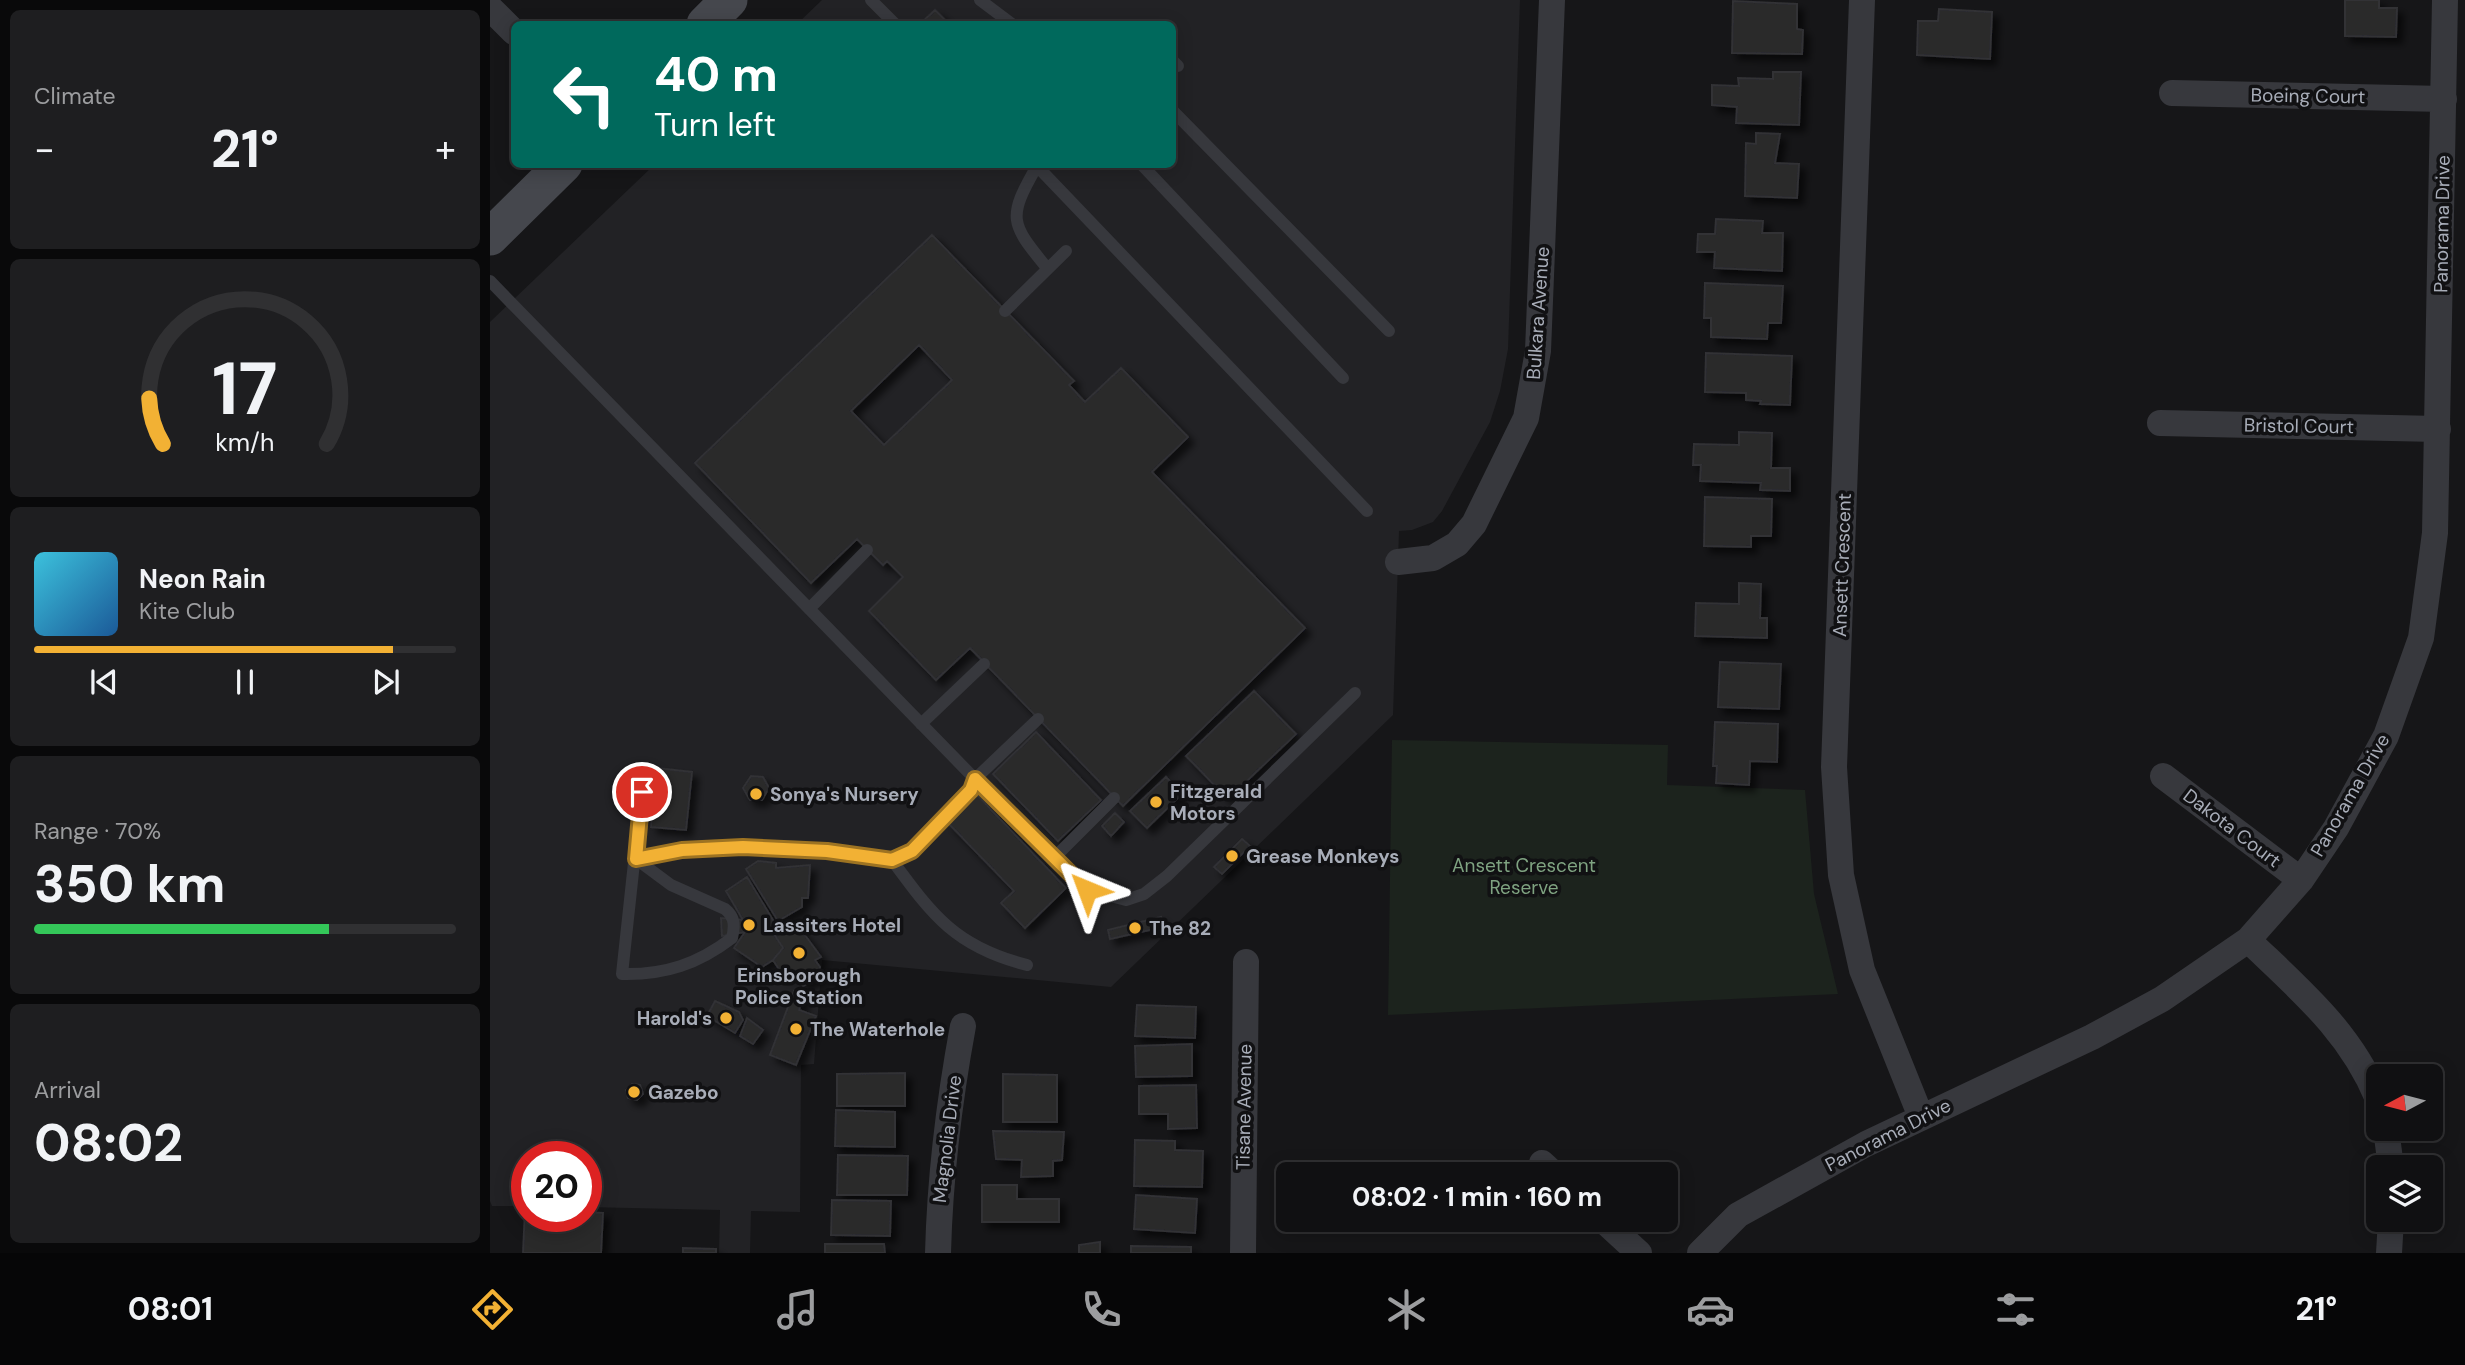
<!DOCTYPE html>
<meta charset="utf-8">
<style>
:root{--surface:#101012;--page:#1e1e20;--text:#f1f3f6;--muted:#9c9d9f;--line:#303032;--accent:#f2b134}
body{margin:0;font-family:"DM Sans",sans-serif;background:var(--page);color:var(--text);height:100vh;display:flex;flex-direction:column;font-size:26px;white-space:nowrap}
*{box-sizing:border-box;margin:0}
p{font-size:23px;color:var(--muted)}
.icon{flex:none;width:38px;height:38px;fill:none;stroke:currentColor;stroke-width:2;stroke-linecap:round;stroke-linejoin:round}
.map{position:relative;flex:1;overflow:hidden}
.sheet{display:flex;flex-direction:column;gap:10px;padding:10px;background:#09090a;width:490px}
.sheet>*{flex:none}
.guide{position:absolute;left:21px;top:21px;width:665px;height:147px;border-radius:10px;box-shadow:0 4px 18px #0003,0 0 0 2px var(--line);background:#00695c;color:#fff;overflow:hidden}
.needle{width:46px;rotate:263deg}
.tools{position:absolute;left:1876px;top:1064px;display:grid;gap:14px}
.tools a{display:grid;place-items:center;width:77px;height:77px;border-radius:10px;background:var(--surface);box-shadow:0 4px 18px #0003,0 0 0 2px var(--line);font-size:35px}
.speed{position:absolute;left:21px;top:1141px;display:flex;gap:14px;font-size:35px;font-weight:700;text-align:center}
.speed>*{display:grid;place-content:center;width:91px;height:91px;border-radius:50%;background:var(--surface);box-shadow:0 4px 18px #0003,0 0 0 2px var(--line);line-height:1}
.speed .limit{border:10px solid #d22;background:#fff;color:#111}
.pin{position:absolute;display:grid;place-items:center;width:60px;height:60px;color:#fff;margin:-30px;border:4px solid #fff;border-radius:50%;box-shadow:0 2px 7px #0007}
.me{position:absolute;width:77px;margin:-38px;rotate:316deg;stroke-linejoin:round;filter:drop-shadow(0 0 5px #0008)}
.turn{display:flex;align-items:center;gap:24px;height:147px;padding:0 28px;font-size:32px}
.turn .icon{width:91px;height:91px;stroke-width:2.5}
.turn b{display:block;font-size:49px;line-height:60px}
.big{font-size:52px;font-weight:700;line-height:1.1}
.sheet .widget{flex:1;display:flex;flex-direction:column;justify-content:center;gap:10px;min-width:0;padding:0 24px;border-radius:10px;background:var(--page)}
.sheet .dial{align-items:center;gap:0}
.dial svg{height:182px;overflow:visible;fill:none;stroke:var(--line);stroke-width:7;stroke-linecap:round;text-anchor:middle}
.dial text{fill:var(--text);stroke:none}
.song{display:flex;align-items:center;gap:21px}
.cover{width:84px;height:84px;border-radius:10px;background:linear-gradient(135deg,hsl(190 70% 55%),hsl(210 70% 35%))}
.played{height:7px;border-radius:4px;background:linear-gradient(90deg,var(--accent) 85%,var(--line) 85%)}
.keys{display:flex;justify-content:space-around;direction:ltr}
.heat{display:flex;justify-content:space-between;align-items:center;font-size:38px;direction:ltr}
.charge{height:10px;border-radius:5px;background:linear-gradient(90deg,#34c759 70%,var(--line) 0)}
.trip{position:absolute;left:786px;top:1162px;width:402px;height:70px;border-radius:10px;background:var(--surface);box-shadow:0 4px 18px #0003,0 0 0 2px var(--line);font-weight:700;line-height:70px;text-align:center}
.tabs{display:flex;height:112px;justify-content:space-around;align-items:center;background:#060607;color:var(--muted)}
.tabs .icon{width:49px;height:49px}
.tabs .on{color:var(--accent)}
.tabs b{font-size:32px;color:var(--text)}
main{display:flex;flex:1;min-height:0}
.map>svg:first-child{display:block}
.built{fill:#222225}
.green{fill:#1c231d}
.building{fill:#29292c;stroke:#303034;stroke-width:2;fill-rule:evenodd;filter:url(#shadow)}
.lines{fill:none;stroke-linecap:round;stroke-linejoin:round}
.service{stroke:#37383d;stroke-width:12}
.minor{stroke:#37383d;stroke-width:26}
.secondary{stroke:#45474d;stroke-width:37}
.route-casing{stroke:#9d7322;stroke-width:18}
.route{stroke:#f2b134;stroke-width:12}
.poi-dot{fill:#f2b134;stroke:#111113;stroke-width:2.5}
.labels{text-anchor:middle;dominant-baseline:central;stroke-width:7;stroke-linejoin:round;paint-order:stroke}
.street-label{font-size:19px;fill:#a8adb8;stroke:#111113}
.poi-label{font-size:19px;font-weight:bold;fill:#a8adb8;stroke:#111113;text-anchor:start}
.park-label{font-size:19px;fill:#7fa381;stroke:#111113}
</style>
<main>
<section class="sheet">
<div class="widget"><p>Climate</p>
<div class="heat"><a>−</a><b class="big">21°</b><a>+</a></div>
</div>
<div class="widget dial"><svg viewBox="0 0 100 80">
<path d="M14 69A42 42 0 1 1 86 69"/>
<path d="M14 69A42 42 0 0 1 8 49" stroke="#f2b134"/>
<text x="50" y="56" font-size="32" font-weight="700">17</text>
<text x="50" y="72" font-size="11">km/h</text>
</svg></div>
<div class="widget">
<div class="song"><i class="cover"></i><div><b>Neon Rain</b><p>Kite Club</p></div></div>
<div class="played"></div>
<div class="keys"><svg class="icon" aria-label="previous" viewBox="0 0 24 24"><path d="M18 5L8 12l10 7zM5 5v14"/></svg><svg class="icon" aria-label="pause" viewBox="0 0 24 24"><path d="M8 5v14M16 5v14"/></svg><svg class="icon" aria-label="next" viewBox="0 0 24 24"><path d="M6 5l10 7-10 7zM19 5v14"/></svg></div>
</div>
<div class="widget"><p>Range · 70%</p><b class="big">350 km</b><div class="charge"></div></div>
<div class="widget"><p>Arrival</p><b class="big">08:02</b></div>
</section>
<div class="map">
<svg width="1975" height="1253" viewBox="0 0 1975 1253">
<defs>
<filter id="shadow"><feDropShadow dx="6" dy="6" stdDeviation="3.5" flood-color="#0009"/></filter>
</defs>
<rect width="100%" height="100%" fill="#161618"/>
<path class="built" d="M332,0h698l-12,349 -8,42 -10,31 -48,89 -9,11 -21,8 -13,1 -6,184 -282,272 -289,-27 -8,104 -13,1 -1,147 -49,-1 -1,42h-31l1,-43 -134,-3v-50h-59v49h-35l-2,-5v-879l164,-157 518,-1v-140h-375z"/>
<path class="green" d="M902,740l276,5 -1,40 138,5 9,104 24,100 -450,21z"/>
<path class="building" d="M1855,0h34v8h18l-1,29 -51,-1z
M1243,1l64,3v25l6,1 -1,24 -70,-1z
M1449,9l53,3 -2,47 -73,-4 1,-34h20z
M445,10l14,14h-29z
M1283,72h28l-2,53 -63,-2 1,-16 -25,-2v-20l27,1 -1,-8 35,1z
M1266,133l24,1 -5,29 24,1 -2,34 -52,-2 1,-53 10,1z
M1226,219l47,2 -1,12h21l-1,38 -68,-3 1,-16h-18l1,-18h17z
M442,235l142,146 -5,4 16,17 36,-34 67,69 -36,35 153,156 -182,178 -153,-158 -34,32 -67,-69 34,-34 -16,-16 -4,4 -26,-26 -46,44 -116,-120zM429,345l33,35 -68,65 -33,-34z
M1215,283l78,3 -2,37h-13l-1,16 -56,-2v-19h-7z
M1216,353l86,3 -2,49 -30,-1 1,-3 -15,-1v-7l-41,-1z
M1249,432l33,1 -1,35h19v23l-30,-1 1,-7 -61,-2 1,-16h-8l1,-21 45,1z
M1215,497l67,2 -1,37h-20v11l-47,-1z
M1249,583l22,1 -1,34h7v20l-72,-2 1,-33 43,1z
M1230,662l61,2 -2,45 -61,-2z
M764,691l42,43 -68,65 -42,-43z
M1225,722l63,2 -1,38 -27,-1 -1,24 -33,-2 1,-17h-4z
M546,732l65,68 -43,41 -65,-67z
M166,768l36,4 -6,58 -35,-3z
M261,776l12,1 6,11 -7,12h-12l-7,-12z
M676,777l16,17 -35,34 -17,-17z
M487,795l89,93 -41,40 -24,-25 13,-12 -66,-68z
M625,813l9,9 -13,14 -9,-10z
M752,839l8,7 -28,28 -8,-7z
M268,861l18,2v5l34,-3 -2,33h-6v9l-24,14 -32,-52z
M257,877l32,53 -5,4 9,14 -10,12 -11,7 -28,-19 11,-16 -23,4 -1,-18 22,2 -17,-29z
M671,917l2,10 -53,12 -2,-9z
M306,923l25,34 -6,3 5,7 -1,9 -16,10 -9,-15 -10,6 -11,-17 10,-12 -9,-14z
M304,991l11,3 -6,16 17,6 -20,49 -26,-10z
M225,1001l24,11 4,8 -8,13 -28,-17z
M647,1005l59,2 -1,31 -60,-2z
M257,1018l16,12 -10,14 -13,-8z
M702,1044v32l-56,1 -1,-31z
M415,1073v33h-68v-32z
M513,1074l54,1v47h-54z
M142,1084l8,1 3,9 -6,6 -9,-2 -2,-8z
M706,1085l1,43 -29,1v-15h-29v-28z
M346,1110l59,2v35l-60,-1z
M503,1131l71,1 -2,28 -9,1v15l-32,1 1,-17 -26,-1z
M645,1140l40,1v9l28,1 -1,36 -68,-1z
M348,1155l70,1 -1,39h-70z
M492,1185h35v14h42v23h-77z
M646,1195l61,4 -2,34 -61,-4z
M342,1200l59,1 -1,35 -59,-1z
M35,1209l2,7h59v-4l17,1 -2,40h-78z
M610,1242v11h-21v-8z
M335,1244h59l1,9h-60z
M641,1246l60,1v6h-60z
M193,1248l33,1v4h-33z"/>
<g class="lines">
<path class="service" d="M381,0l24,24
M490,0l32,24
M682,60l6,6
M682,110l217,221
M545,164l332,347
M651,164l202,214
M547,166c-30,52 -27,57 10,102
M0,281l485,498 112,111 39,10 18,-6 23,-18 188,-183
M515,311l61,-60
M319,609l58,-59
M431,724l63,-60
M565,857l59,-59
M146,859l35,26 54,24c10,8 10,17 7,29 -34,26 -67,37 -110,36l22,-204
M146,859c86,-16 169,-10 256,1 41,56 64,87 135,105
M402,860l20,-9 59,-61 4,-11 63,-60"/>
<path class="minor" d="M1372,0l-28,767 7,108 21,95 59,147
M0,8l24,24
M1682,93l272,6
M1670,423l278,6
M908,562l35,-4 24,-14 17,-20 52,-106 12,-67 14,-351
M1673,776l138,104
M1758,940c52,50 102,91 130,159
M1896,1129l5,38
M1052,1163l12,11
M1113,1220l36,33
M448,1253c2,-77 11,-151 25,-227
M753,1253l3,-291
M1210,1253l38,-38 128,-71 226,-107 70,-38 86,-59 53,-60 35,-52 50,-92 35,-98 14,-105 10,-533
M1899,1253l2,-33"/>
<path class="secondary" d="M215,24l24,-24
M0,237l74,-73"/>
</g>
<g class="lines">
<g class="route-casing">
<path id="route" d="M152,792l-6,67 46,-9 61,-3 84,4 65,9 20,-9 59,-61 4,-11 112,111"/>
</g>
<use href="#route" class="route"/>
</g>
<g class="poi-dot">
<circle cx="266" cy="794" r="7"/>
<circle cx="666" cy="802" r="7"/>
<circle cx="742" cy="856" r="7"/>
<circle cx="259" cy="925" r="7"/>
<circle cx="645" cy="928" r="7"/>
<circle cx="309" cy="953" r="7"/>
<circle cx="236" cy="1018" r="7"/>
<circle cx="306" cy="1029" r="7"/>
<circle cx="144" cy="1092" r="7"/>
</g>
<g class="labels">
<g class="street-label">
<text transform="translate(1818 96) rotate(1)">Boeing Court</text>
<text transform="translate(1952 224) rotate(-89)">Panorama Drive</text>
<text transform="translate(1048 313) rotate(-86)">Bulkara Avenue</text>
<text transform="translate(1809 426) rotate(1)">Bristol Court</text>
<text transform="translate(1352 565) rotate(-88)">Ansett Crescent</text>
<text transform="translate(1860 795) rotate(-60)">Panorama Drive</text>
<text transform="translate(1742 828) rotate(37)">Dakota Court</text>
<text transform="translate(754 1107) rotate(-89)">Tisane Avenue</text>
<text transform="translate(1398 1135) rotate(-27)">Panorama Drive</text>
<text transform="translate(457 1139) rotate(-83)">Magnolia Drive</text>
</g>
<g class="poi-label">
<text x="680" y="791">Fitzgerald<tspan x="680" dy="22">Motors</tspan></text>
<text x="280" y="794">Sonya's Nursery</text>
<text x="756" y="856">Grease Monkeys</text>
<text x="273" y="925">Lassiters Hotel</text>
<text x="659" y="928">The 82</text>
<text x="309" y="975" text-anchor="middle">Erinsborough<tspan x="309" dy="22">Police Station</tspan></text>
<text x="222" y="1018" text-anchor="end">Harold's</text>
<text x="320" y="1029">The Waterhole</text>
<text x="158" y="1092">Gazebo</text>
</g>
<g class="park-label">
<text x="1034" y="865">Ansett Crescent<tspan x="1034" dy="22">Reserve</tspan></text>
</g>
</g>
</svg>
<div class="tools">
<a><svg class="needle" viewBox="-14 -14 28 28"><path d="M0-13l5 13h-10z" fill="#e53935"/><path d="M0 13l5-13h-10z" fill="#9c9d9f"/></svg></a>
<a><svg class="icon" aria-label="layers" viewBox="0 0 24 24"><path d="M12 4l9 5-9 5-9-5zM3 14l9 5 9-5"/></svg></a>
</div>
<div class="speed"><div class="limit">20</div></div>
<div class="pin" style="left:152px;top:792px;background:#d93025"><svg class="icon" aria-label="arrive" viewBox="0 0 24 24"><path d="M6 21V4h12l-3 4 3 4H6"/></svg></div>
<svg class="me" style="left:597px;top:890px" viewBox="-20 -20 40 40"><path d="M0-17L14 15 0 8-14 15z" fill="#f2b134" stroke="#fff" stroke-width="4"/></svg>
<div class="trip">08:02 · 1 min · 160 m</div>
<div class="guide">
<div class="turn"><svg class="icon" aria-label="left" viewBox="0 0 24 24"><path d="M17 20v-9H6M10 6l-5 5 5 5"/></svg><div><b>40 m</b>Turn left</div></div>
</div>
</div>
</main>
<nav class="tabs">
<b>08:01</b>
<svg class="icon on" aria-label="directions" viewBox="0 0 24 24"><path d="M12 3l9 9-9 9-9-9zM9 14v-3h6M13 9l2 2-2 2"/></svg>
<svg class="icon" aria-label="music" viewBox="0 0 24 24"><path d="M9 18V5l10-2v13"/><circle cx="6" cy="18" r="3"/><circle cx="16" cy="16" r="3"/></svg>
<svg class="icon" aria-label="phone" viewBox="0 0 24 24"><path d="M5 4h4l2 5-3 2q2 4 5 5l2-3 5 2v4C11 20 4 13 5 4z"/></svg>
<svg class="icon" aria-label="climate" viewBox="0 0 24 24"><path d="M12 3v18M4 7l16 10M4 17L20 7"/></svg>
<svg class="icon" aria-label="car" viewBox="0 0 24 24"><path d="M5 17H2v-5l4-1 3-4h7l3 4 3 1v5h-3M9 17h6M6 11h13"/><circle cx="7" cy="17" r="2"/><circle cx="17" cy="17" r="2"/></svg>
<svg class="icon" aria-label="filters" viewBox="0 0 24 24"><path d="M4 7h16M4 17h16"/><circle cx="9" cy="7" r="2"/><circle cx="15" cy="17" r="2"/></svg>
<b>21°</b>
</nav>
